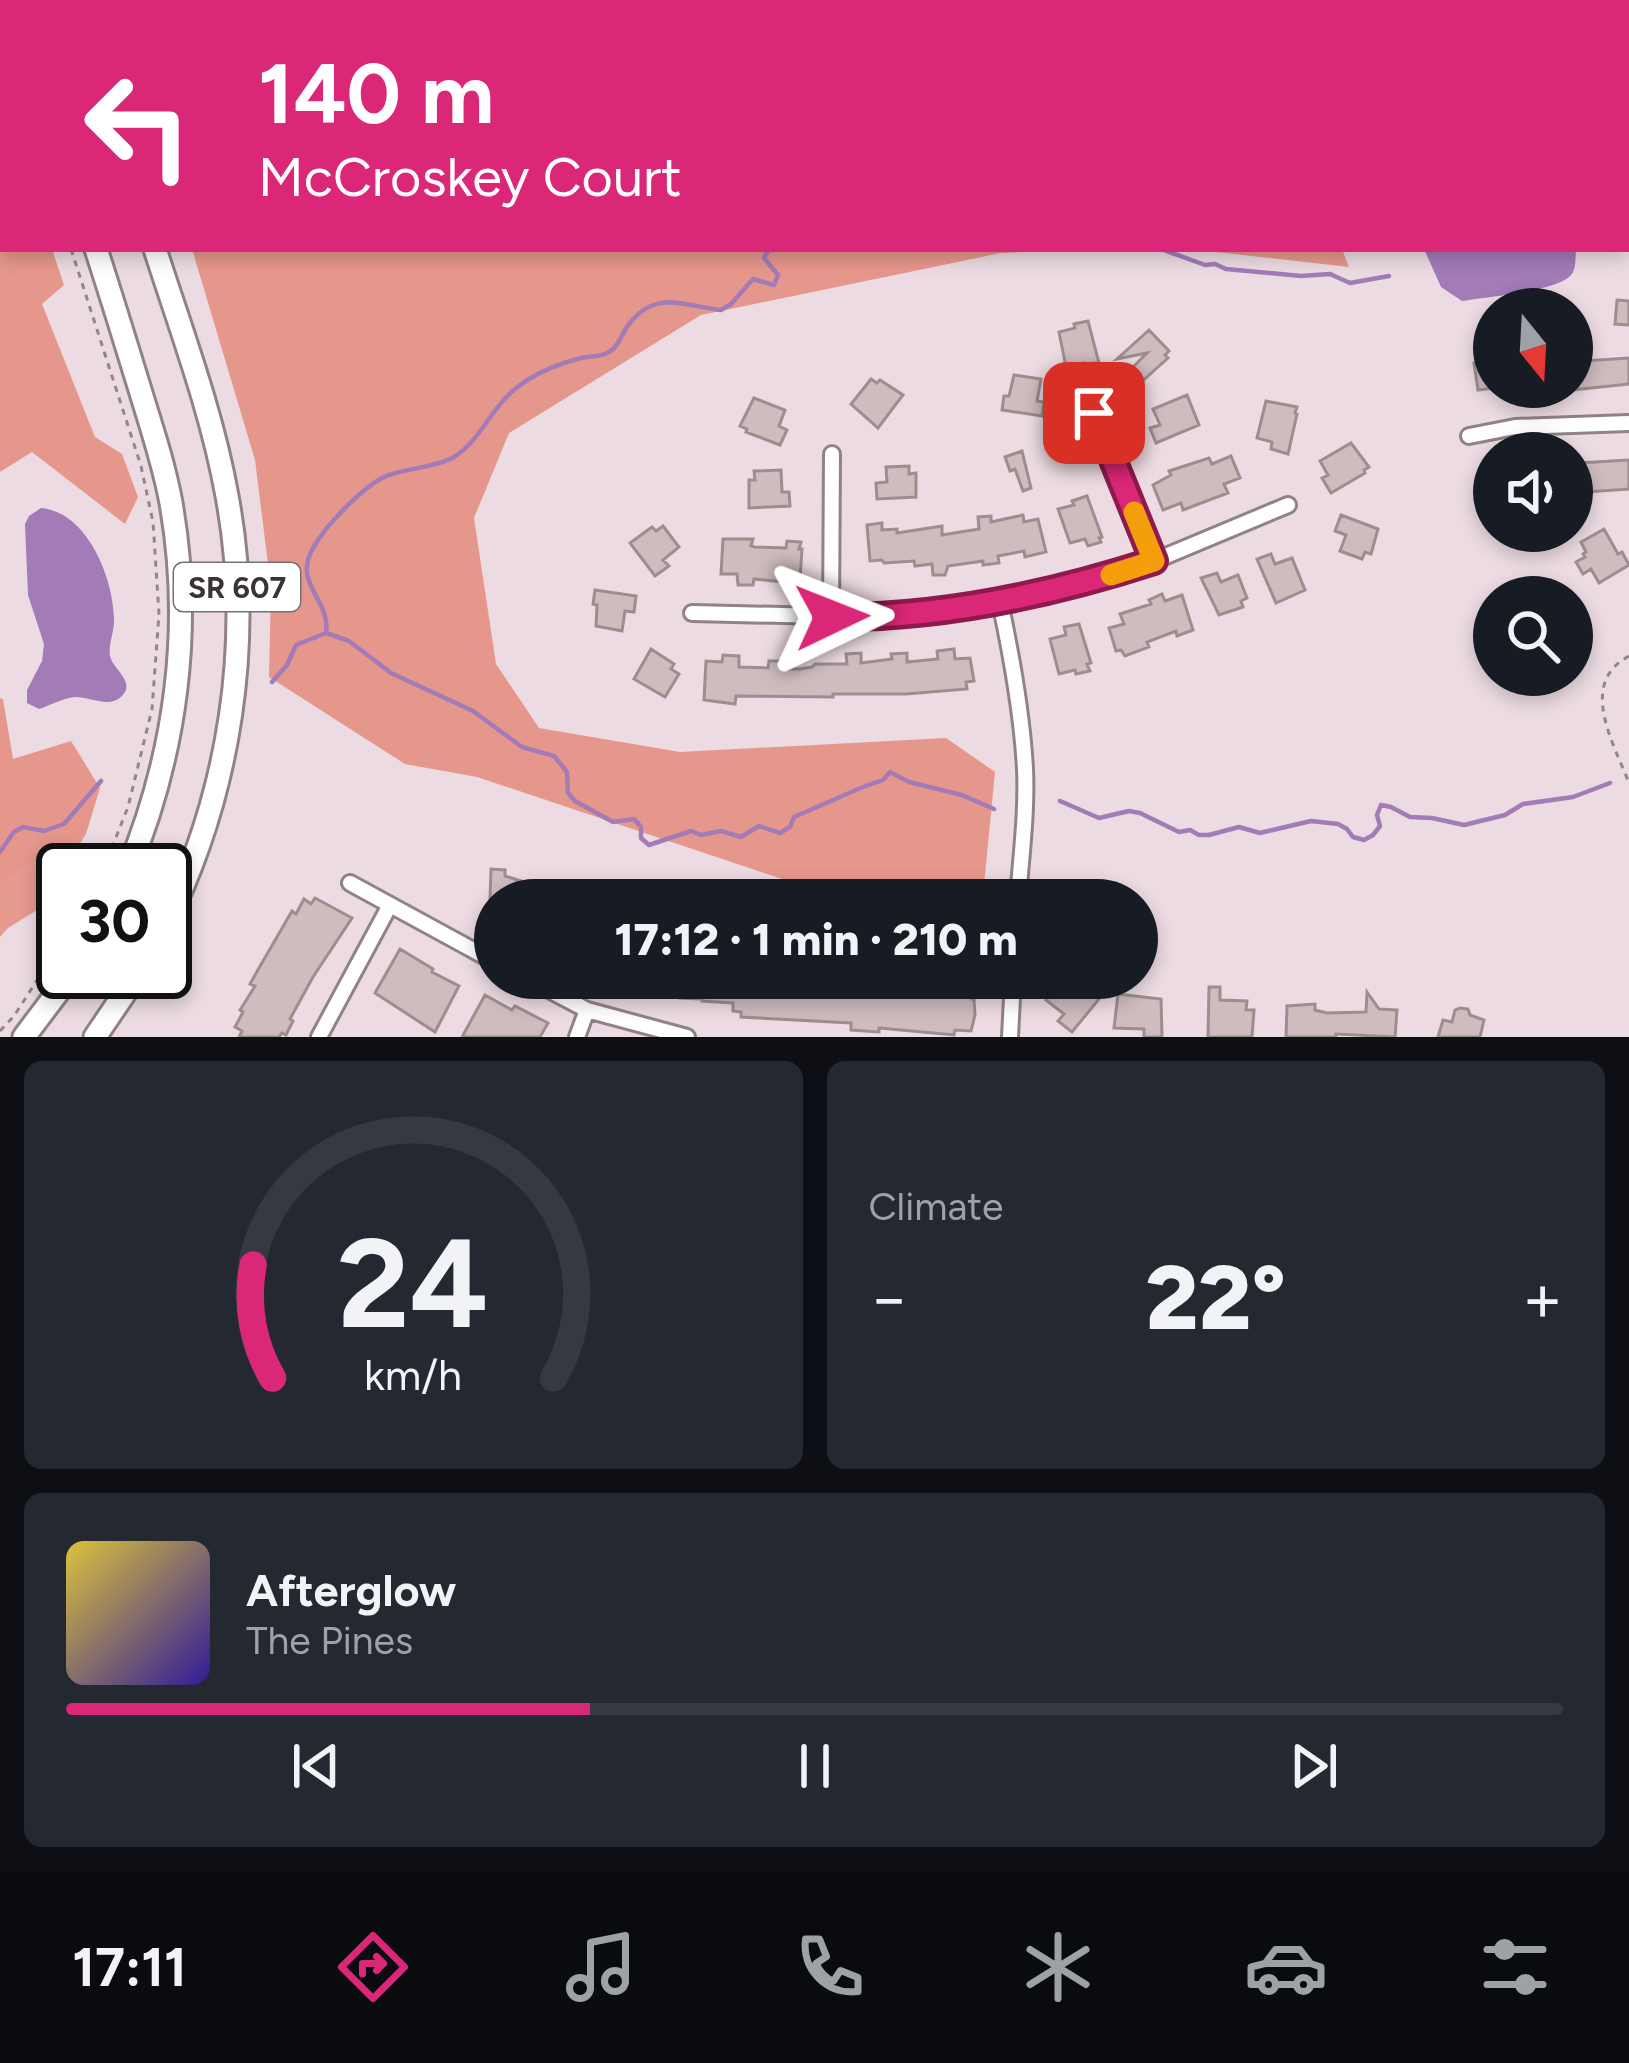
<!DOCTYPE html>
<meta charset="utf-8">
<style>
:root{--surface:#171b24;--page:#242831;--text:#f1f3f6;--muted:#9ea1a6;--line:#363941;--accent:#db2777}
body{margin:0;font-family:Figtree,sans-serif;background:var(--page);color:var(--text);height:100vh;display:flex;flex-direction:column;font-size:45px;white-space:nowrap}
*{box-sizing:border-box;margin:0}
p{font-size:39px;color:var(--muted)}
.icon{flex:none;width:66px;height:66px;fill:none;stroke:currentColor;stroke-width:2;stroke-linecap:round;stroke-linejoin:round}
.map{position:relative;height:1037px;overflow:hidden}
.drawer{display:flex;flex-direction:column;gap:24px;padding:24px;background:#0d0f14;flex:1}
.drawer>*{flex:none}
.banner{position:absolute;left:0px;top:0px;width:1629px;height:252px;box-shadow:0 6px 18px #0003;background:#db2777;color:#fff;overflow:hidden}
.needle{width:78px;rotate:162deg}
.controls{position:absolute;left:1473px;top:288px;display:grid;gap:24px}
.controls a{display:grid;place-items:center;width:120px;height:120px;border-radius:50%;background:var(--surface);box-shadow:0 6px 18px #0003;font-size:60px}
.speed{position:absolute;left:36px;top:843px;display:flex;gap:24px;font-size:60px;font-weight:700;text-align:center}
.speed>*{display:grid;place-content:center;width:156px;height:156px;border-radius:50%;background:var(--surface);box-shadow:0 6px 18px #0003;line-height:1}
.speed .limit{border:6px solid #111;border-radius:18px;background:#fff;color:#111}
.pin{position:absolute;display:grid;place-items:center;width:102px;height:102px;color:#fff;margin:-51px;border-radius:24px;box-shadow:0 6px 18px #0006}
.me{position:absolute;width:132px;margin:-66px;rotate:88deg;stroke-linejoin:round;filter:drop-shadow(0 0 9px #0008)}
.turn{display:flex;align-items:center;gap:42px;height:252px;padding:0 60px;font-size:54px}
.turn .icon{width:156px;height:156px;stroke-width:2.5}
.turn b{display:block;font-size:84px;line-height:102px}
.big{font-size:90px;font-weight:800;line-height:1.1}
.drawer .card{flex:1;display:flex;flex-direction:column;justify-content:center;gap:18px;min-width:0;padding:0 42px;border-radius:18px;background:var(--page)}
.drawer .dial{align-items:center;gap:0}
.dial svg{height:312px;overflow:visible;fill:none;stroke:var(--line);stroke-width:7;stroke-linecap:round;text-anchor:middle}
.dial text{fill:var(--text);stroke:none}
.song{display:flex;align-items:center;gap:36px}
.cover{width:144px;height:144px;border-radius:18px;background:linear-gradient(135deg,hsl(50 70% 55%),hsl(250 70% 35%))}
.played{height:12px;border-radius:6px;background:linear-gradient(90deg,var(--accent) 35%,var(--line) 35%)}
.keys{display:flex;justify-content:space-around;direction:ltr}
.heat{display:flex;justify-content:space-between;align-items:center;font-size:66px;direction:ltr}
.drawer .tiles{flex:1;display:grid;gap:24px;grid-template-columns:1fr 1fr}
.card:last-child{grid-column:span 2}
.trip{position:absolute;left:474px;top:879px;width:684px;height:120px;border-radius:60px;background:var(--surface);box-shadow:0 6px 18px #0003;font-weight:800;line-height:120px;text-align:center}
.tabs{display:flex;height:192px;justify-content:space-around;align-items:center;background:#090b0e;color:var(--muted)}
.tabs .icon{width:84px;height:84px}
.tabs .active{color:var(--accent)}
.tabs b{font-size:54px;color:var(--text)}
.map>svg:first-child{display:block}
.green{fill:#e69a8e}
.forest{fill:#e6978b}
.water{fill:#a27bb7}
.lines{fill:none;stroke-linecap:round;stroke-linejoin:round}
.stream{stroke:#a27bb7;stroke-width:4.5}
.building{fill:#cebcbe;stroke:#9e8d8f;stroke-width:3}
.minor-casing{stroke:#918288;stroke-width:20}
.tertiary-casing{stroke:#918288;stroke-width:22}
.primary-casing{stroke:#918288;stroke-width:27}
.path{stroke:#92868b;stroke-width:3;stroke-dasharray:6 6;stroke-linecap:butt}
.minor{stroke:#fff;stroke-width:14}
.tertiary{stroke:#fff;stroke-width:16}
.primary{stroke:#fff;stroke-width:21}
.route-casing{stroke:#8e194d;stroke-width:30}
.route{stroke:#db2777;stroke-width:21}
.slow{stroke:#f59e0b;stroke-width:21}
.labels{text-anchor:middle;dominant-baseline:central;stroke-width:10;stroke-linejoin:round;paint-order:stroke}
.shield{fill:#fff;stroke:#757072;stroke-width:3}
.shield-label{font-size:30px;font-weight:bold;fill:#3a3336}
</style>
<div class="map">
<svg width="1629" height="1037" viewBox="0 0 1629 1037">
<rect width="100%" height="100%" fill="#ecdbe2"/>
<path class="green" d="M86,834l-49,76 -29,18 -8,9v-54z"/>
<path class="forest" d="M558,0h667l2,3h-674z
M0,135h3v114h49l12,36 -22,19 53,133 27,17 16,43 -13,27 -93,-72 -32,20z
M192,249h896l-87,4 -300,62 -192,118 -35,85 22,146 43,64 141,24 266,-14 49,34 -11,113 -178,2 -329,-110 -72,-13 -136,-87 2,-89 -16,-128z
M1189,249h153l7,18z
M0,698l3,1 10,60 58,-18 29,47 -14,46 -86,49z"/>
<path class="water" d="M1424,249h152c-1,9 1,22 -7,28 -15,14 -84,20 -107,24l-21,-14z
M41,508c46,4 72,69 73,110 1,12 -6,26 -4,38 3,14 27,26 11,41 -12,11 -31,0 -46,0 -12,1 -24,8 -36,12l-12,-6v-13l15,-29 2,-17 -16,-49 -3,-71 4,-8z"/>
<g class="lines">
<path class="stream" d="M816,249h11
M1161,249l44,16 10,-1 11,5 75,7 29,-2 20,9 39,-7
M326,633l23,8 42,32 82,38 49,36 32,9 13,16 1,21 7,8 38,21 21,-3 7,8v11l8,7 42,-14 10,4 20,-4 20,6 18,-11 21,7 10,-6 4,-10 69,-30 20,-7 7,-8 19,10 53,13 32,14
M272,682l15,-17 9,-20 30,-12c5,-34 -34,-49 -13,-85 13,-23 54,-67 79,-74 19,-6 44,-7 62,-17 26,-16 37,-49 61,-68 18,-15 43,-25 66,-31 8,-2 19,-1 26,-5 11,-4 15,-20 22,-29 28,-36 57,-17 92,-14l10,-6 22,-25 21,6 4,-10 -14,-17 5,-9
M1060,801l39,17 30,-7 11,2 39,19 11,-2 9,5h10l30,-8 21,6 51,-12 27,3 9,5 6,8 11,3 9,-5 7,-9 -3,-11 4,-10 10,2 19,10 22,1 32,7 41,-10 18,-11 50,-7 37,-14
M0,852l14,-20 9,-5 21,4 20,-7 37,-43"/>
</g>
<path class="building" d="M1617,300l12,1v24l-14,-1z
M1088,321l11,42h-4l1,5 -12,3 -1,-8 -17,4 -7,-35 16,-4 -1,-4z
M1149,330l20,21 -4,4 3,3 -30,27 -11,-12 20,-20 -30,6z
M1572,357h11l1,4 45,-3v26l-57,6z
M1494,360v28l-16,2 -4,-27z
M1014,375l27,4 -4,22 7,1 -2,14 -40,-6 2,-14h5z
M871,379l6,4 3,-3 23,15 -25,33 -27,-24z
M1187,395l12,30 -43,18 -6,-15 10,-3 -7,-16z
M754,398l31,12 -6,16 8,4 -7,15 -34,-13 1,-3 -7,-3z
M1266,401l31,6 -2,6 2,1 -9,40 -17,-5 1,-7 -15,-4z
M1351,443l18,24 -5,3 1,3 -34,20 -9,-15 6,-3 -8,-14z
M1022,451l9,37 -8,3 -8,-22 -5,2 -5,-14z
M1231,456l9,22 -16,6 4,9 -45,17 -2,-7 -18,7 -10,-25 18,-10 -2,-4 40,-13 3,6z
M1629,460v29l-57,4v-26h8l-1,-4z
M909,466v8l7,-1v24l-39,2 -1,-16 11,-1 -1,-15z
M781,470l1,22h7l1,14 -41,2v-28h6l-1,-9z
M1087,496l15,41 -3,1 2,4 -13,4 -3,-7 -15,4 -12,-34 16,-4 -2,-4z
M1023,515l1,7 14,-3 8,33 -21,5 -1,-6 -26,5 1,7 -16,2v-4l-35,5 -3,9h-12l-1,-11 -17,2 -1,-5 -30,2 -2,-3 -12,1 -3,-36 15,-2v7l15,-1v4l45,-7v9l37,-6 -1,-12 13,-1v6z
M1341,515l37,14 -7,25 -6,-2 -3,7 -22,-8 6,-16 -11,-4z
M663,526l16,21 -16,13 6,6 -14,10 -25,-33 22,-16 4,4z
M1604,529l14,25 4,-2 7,13 -30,18 -8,-14 -8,5 -7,-12 9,-5 -2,-3 3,-2 -5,-10z
M723,539h30l-2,7 4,1 31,1 1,-7 14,1 -2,7h3l-2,29h-5l-1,5 -40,-4 -1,6h-15l-1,-11h-16z
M1271,554l4,10 17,-6 13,32 -29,13 -19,-44z
M1217,573l4,9 17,-7 9,23 -6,3 2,6 -24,8 -18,-37z
M595,590l41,6 -2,16 -9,-1 -3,20 -26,-5 1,-21 -4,-1z
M1162,594l3,7 17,-6 11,35 -16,6 -1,-5 -29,11 2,5 -24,9 -4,-6 -5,1 -7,-23 15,-4 -4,-10 31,-10 -2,-4z
M1079,624l12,39 -4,1 3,7 -14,3 -1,-4 -16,4 -9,-35 16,-4 -2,-8z
M651,649l23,15 -3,5 8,5 -14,23 -31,-18z
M954,649l1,10 15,-1 4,23 -8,1 1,7 -61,5h-73v3l-97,-1 -1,8 -31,-4 2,-39 16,1 1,-7 16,1v11l29,1 1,-7h16l-1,8h16l12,-2 3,-3h32l-1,-10 15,-1v10l31,-4 -1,-5 16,-1v9l31,-3 -1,-8z
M491,869l14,1v6l32,10 -4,14h-43z
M315,898l37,20 -39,59 -23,42 3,2 -7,14 -4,-2 -3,4h-40l3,-6 -7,-4 8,-15 -3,-2 15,-24 -5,-2 9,-16 33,-57 4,3 8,-15 7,5z
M400,949l33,20 -1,3 27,14 -24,46 -60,-39z
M650,978h270v3l41,3v-6h13l-2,21h2l1,16 -4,16 -16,-1 -1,5 -75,-7v4l-28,-2v-7l-110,-6v-5l-8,-1v-8l-31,-2v-2l-22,-1v-4l-31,-2z
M1051,978h15l6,5 2,-2 25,18 -27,33 -14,-11 6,-7 -18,-14 6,-7 -8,-6z
M1209,987h11v13l27,1 -1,9h8l-2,27h-44z
M1367,992l12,17 18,1 -2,27 -59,-3v3h-50l1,-31 28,-2v6l12,3 39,-1z
M1118,994l43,5 1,38h-18v-8l-30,-1z
M485,995l27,15 3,-4 33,17 -8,14h-78z
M1460,1008l8,1 2,6 14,5 -4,17h-42l5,-17 9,2 3,-12z"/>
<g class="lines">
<g class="minor-casing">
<path id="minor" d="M1093,413l61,148
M1469,436l46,-9 114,-4
M1000,602c12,56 22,111 25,167 2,44 -4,87 -7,131
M692,613l176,4 132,-15 84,-19 70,-22 134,-56
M831,617l1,-163
M350,883l145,79
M526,978l61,32 100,27
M319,1037l71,-132
M577,1037l10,-27
M1010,1037l3,-59"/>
</g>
<g class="tertiary-casing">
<path id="tertiary" d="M0,55l3,-1
M0,88l3,-1"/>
</g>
<g class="primary-casing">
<path id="primary" d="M19,0l1,3
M77,0l1,3
M96,249c17,52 33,105 49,157 10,32 20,64 26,97 22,125 5,251 -43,367
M155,249c26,81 57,163 72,247 27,144 3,298 -62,429
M24,1037l49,-65
M95,1037l44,-65"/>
</g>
<path class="path" d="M0,36h3
M71,249l70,217 12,56 6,92 -7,95 -24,98 -25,63
M1629,656c-51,27 -16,86 0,127
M0,1031l14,-15 49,-76"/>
<use href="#minor" class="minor"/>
<use href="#tertiary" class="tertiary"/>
<use href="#primary" class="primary"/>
</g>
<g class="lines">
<g class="route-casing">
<path id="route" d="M832,617c110,1 217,-22 322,-56l-60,-148"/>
</g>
<use href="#route" class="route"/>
<path class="slow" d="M1111,575l43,-14 -20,-49"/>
</g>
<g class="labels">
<rect class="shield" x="174" y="563" width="126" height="48" rx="9"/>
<g class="shield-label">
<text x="237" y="587">SR 607</text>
</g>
</g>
</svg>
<div class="controls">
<a><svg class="needle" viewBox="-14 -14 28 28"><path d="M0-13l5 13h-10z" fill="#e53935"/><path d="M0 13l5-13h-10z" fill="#9ea1a6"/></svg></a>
<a><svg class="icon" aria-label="sound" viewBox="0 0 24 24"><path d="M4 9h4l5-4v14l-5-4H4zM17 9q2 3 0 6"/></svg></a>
<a><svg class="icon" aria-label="search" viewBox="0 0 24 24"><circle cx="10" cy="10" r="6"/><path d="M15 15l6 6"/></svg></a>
</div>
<div class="speed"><div class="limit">30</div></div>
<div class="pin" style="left:1094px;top:413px;background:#d93025"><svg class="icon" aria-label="arrive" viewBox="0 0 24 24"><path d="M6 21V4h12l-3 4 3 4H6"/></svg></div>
<svg class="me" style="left:832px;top:617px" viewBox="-20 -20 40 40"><path d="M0-17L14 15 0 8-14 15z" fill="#db2777" stroke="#fff" stroke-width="4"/></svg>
<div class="trip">17:12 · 1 min · 210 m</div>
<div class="banner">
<div class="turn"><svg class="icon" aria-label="left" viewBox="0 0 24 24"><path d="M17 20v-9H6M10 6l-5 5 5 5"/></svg><div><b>140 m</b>McCroskey Court</div></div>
</div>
</div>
<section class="drawer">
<div class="tiles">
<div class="card dial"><svg viewBox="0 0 100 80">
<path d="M14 69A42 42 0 1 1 86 69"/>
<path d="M14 69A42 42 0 0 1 9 40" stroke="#db2777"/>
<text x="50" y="56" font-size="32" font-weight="700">24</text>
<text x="50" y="72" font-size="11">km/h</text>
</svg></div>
<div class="card"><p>Climate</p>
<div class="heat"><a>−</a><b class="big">22°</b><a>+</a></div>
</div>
<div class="card">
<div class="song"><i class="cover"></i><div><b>Afterglow</b><p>The Pines</p></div></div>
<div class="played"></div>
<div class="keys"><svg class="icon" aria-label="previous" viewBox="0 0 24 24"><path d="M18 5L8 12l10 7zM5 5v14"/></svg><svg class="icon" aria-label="pause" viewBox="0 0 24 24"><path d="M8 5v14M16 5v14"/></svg><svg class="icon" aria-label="next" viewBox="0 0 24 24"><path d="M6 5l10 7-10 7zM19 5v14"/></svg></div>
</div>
</div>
</section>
<nav class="tabs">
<b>17:11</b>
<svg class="icon active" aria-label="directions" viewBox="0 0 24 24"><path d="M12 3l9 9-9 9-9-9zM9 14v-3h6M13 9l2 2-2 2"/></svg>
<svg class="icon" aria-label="music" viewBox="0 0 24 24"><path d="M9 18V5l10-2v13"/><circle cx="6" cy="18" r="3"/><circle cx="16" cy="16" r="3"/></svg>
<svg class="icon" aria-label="phone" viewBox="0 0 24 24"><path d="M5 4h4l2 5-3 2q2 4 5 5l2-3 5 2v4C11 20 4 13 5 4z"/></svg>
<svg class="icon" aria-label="climate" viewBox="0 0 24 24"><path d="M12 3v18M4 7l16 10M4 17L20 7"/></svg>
<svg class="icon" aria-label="car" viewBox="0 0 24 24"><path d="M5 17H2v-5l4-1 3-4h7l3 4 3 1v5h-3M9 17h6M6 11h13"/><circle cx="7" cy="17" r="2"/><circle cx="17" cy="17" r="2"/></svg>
<svg class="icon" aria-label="filters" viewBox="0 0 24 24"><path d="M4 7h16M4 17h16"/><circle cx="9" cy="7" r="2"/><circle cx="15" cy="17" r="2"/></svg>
</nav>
